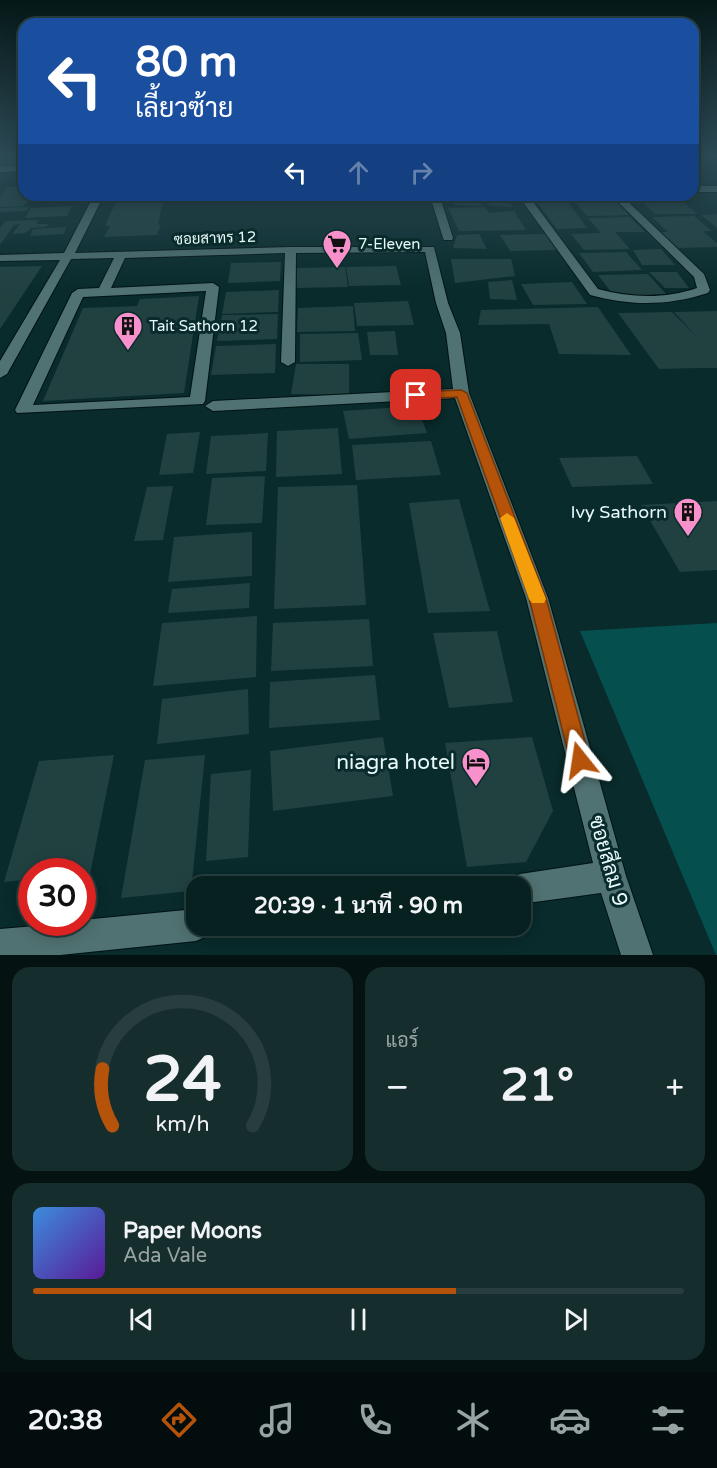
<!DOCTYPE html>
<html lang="th">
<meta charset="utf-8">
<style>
:root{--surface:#072020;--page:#152d2d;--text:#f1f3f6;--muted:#98a3a5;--line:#283e3e;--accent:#b45309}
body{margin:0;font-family:"Varela Round",Sarabun,sans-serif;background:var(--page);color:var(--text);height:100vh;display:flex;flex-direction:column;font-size:22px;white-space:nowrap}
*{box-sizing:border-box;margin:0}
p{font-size:20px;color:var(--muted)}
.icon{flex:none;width:33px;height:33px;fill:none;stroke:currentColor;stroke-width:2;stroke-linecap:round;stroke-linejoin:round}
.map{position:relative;height:955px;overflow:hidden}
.sheet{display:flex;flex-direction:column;gap:12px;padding:12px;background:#041212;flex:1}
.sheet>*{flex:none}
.guide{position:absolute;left:18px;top:18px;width:681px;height:183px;border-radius:18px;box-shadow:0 3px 15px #0003,0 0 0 2px var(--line);background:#1a4fa0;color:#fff;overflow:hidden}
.speed{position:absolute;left:18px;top:858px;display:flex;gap:12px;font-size:30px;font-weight:700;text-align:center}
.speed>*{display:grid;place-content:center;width:78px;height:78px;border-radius:50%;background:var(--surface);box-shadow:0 3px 15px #0003,0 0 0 2px var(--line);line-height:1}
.speed .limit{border:9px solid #d22;background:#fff;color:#111}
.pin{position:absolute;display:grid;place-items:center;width:51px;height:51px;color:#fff;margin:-26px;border-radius:12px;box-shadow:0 3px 9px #0006}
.me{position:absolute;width:66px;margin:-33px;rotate:345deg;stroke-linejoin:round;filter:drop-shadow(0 0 4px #0008)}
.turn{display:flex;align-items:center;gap:21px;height:126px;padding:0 18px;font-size:27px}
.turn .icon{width:78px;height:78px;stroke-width:2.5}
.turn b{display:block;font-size:42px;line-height:51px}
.lanes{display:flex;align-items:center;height:57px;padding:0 18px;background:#0003;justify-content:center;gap:30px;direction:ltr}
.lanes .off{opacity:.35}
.big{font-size:45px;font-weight:700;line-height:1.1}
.sheet .widget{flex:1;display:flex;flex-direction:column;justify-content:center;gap:9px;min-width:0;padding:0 21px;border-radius:18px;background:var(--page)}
.sheet .dial{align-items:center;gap:0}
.dial svg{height:156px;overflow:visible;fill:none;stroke:var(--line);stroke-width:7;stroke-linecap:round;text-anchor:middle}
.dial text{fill:var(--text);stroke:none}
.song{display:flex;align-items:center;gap:18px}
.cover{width:72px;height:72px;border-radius:9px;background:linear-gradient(135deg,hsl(210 70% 55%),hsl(270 70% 35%))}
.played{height:6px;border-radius:3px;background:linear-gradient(90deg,var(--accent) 65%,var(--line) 65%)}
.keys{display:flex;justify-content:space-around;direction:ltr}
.heat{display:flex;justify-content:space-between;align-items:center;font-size:33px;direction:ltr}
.sheet .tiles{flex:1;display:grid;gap:12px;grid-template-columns:1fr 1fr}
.widget:last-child{grid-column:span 2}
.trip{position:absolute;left:186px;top:876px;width:345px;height:60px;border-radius:18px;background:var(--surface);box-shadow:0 3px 15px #0003,0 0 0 2px var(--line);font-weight:700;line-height:60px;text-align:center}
.menu{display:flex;height:96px;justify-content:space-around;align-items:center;background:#030d0d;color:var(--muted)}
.menu .icon{width:42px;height:42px}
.menu .current{color:var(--accent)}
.menu b{font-size:27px;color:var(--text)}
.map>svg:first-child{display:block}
.green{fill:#064f4f}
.building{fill:#214141}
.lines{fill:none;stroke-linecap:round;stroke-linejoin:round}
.minor-casing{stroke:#001212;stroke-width:2}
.minor{fill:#517272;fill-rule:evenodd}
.route{fill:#b45309;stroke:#753606;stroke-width:1.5}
.slow{fill:#f59e0b}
.labels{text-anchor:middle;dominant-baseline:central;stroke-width:6;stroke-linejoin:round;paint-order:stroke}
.far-street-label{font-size:15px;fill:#e7f9f9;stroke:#092b2b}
.far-poi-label{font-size:15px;fill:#e7f9f9;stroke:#092b2b;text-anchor:start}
.poi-label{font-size:18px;fill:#e7f9f9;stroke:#092b2b;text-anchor:end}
.near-poi-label{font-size:21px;fill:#e7f9f9;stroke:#092b2b;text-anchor:end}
.near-street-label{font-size:21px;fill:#e7f9f9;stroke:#092b2b}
</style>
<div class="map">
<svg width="717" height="955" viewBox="0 0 717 955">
<rect width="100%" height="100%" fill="#092b2b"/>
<path class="green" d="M717,623v332h-1l-136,-324z"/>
<path class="building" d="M0,157h21l-9,8h-12z
M8,187h16v8h8l-8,11 -24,1v-10z
M119,195h47l-5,15 -3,15 3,-1 -4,11 -53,2 6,-11h-5z
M274,195h24v6h-25z
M473,197l11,9 -29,-1 -3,-6z
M507,197l6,10 -23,-1 -8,-8z
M681,200l16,14h-42l-14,-13z
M616,201l13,14 -42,1 -12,-14z
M537,202h31l19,26 -30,1z
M72,206l-5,10 -42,2 6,-10z
M29,207l-3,4 -26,1v-4z
M485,207l4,6 25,-2 12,19 -67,1 -11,-23z
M717,214v14l-16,-13z
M694,216l18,15h-9l14,12v4l-41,1 -17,-16h9l-16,-15z
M630,217l15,15h-30l15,17 -46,1 -13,-16 30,-1 -13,-15z
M39,220l-3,4h13l-3,3 -15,1 -5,5 -14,1 8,-10 -6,1 -14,20v-17l5,-7z
M66,227l-2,7 -34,2 3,-7z
M479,234l8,15 -34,-1 4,-13z
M545,234l12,16 -47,1 -10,-16z
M661,249l14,16h-33l-9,-15z
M626,252l16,18 -49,2 -14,-19z
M451,259h60l4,17 -60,7z
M281,262l-1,19 -52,2 3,-20z
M42,266l-42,63v-62z
M396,266l5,19 -52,1 -3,-19z
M345,267l3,20 -53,1 1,-20z
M649,272h28l12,16h-24z
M648,274l18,20 -52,2 -16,-21z
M512,280l5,20 -27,-1 -2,-17z
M572,282l15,22 -54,1 -12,-21z
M279,290l-1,22 -56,2 4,-22z
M199,296l-15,97 -141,8 40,-93 54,-2 3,-7z
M408,301l6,24 -57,1 -3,-23z
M353,306l2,25 -58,1 1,-24z
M598,307l33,48 -72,-1 -10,-30 -71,1 3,-15z
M717,311v57h-17l-41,1 -41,-56 54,-1 25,25 -23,-25z
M278,314l-1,25 -60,2 5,-26z
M395,331l3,24h-28l-3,-23z
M358,333l4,27 -62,2v-28z
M276,344l-1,29 -64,2 5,-29z
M296,364h53v31l-58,-1z
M417,406l10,27 -78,6 -6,-28z
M338,428l4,46 -66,3 1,-46z
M200,432l-7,41 -34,2 8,-41z
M268,433l-2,38 -60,3 5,-38z
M431,441l10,34 -85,5 -4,-35z
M637,456l16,28 -81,3 -13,-29z
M265,476l-3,47 -56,2 6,-47z
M357,485l9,120 -92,4 4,-122z
M173,486l-10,54 -29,1 13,-54z
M459,499l31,112 -62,2 -19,-110z
M717,501v69l-37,2 -39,-67z
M252,532v44l-84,6 6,-45z
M250,583l-1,25 -81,5 4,-24z
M257,616l-1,61 -103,9 9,-63z
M369,619l4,47 -102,5 2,-48z
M497,631l16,71 -64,6 -16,-75z
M375,675l5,45 -111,8 1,-46z
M248,689l1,45 -92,10 5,-45z
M383,737l10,59 -120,15 -3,-60z
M532,737l21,74 -27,51 -59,5 -22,-124z
M114,755l-24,119 -8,1v-3h-50v7l-28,3 35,-121z
M205,755l-14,136 -70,7 24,-138z
M251,770l-3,87 -42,4 5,-87z"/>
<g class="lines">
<g class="minor-casing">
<path id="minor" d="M24,165v6l-24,1v-6z
M693,186h24v6h-24z
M94,195h10l-29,58 216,-6h143l14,56 12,30 9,60 79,205 78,278 27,79h-32l-20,-62 -81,11v-18h-14l3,-8 11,-4 73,-11 -67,-265 -71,-200 -242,13 -8,-5 8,-5 240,-12 -7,-56 -10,-30 -11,-51 -129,1 -1,109 -7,4 -7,-4 4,-109 -160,5 -14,30 102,-5 6,4 -14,114 -2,3 -186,9 -2,-3 57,-117 6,-4 21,-1 15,-30 -43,1 -64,115 -7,4v-17l60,-101 -60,1v-6l64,-2zM206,291l-16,106 -157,8 50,-108z
M437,195h12l-8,5 12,38 -1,2h-8l-1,-2 -12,-39z
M518,195h10l70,94c33,9 67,10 99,-1l-3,-11 -83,-82h10l83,79 6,16 -2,3c-40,13 -78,13 -118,2z
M196,909v17h16l-5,10 -11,5 -136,14h-60v-26l82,-7v-2z"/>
</g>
<use href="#minor" class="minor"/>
</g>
<linearGradient id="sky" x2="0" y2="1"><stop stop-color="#051818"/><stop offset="0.54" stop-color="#2c4a55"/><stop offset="1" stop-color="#2c4a55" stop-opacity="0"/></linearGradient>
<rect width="717" height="290" fill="url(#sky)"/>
<path class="route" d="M461,390l6,3 79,205 44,162 -3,6 -7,3 -7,-3 -3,-6 -41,-162 -72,-201 -41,2 -6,-4 6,-3z"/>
<path class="slow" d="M507,513l7,5 32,81 -2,4h-12l-3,-4 -29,-81z"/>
<defs>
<g id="supermarket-pin" transform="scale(1.5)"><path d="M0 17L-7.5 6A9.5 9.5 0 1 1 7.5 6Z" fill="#f890cb" stroke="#092b2b"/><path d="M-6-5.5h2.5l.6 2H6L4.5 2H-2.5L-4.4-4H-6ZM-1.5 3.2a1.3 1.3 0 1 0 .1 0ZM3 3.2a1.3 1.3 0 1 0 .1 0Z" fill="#111"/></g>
<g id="building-pin" transform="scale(1.5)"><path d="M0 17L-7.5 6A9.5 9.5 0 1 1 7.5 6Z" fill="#f890cb" stroke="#092b2b"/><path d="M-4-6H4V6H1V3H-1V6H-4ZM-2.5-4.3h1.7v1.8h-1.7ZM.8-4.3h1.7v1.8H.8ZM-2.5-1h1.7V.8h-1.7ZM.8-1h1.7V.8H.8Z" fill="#111"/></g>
<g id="hotel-pin" transform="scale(1.5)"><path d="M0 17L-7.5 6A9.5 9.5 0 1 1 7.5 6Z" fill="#f890cb" stroke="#092b2b"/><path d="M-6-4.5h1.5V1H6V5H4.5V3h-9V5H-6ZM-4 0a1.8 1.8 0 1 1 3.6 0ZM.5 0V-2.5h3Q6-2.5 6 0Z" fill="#111"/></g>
</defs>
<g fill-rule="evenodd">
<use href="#supermarket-pin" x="337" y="244"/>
<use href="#building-pin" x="128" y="326"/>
<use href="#building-pin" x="688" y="512"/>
<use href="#hotel-pin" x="476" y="762"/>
</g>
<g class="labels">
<g class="far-street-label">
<text transform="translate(215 238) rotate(-2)">ซอยสาทร 12</text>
</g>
<g class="far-poi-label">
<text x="358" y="244">7-Eleven</text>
<text x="149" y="326">Tait Sathorn 12</text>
</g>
<g class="poi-label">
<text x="667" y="512">Ivy Sathorn</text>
</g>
<g class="near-poi-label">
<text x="455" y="762">niagra hotel</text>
</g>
<g class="near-street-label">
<text transform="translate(608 861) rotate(74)">ซอยสีลม 9</text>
</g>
</g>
</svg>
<div class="speed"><div class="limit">30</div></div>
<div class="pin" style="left:416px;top:395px;background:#d93025"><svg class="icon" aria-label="arrive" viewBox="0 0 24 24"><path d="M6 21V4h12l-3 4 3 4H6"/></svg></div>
<svg class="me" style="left:580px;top:760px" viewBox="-20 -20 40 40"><path d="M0-17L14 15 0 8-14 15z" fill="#b45309" stroke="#fff" stroke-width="4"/></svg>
<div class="trip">20:39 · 1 นาที · 90 m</div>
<div class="guide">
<div class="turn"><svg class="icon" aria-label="left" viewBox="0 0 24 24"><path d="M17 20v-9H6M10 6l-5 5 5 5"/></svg><div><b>80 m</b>เลี้ยวซ้าย</div></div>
<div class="lanes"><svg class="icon" aria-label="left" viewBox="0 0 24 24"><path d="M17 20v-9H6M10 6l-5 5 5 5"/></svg><svg class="icon off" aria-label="ahead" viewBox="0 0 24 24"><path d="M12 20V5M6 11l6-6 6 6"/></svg><svg class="icon off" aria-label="right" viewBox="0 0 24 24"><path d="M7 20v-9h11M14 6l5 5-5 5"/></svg></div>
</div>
</div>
<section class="sheet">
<div class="tiles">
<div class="widget dial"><svg viewBox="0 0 100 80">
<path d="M14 69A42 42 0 1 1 86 69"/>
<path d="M14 69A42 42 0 0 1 9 40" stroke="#b45309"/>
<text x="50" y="56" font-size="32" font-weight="700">24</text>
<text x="50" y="72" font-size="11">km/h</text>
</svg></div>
<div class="widget"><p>แอร์</p>
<div class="heat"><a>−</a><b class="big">21°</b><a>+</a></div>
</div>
<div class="widget">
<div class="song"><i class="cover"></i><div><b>Paper Moons</b><p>Ada Vale</p></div></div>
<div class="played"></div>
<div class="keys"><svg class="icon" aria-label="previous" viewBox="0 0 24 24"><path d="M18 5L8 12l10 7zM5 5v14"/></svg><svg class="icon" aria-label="pause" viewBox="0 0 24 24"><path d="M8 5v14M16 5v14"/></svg><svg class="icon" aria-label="next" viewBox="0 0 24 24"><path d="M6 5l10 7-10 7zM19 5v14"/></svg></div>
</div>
</div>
</section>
<nav class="menu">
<b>20:38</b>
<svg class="icon current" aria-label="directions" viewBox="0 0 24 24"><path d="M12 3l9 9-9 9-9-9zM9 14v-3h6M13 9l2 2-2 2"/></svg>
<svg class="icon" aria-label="music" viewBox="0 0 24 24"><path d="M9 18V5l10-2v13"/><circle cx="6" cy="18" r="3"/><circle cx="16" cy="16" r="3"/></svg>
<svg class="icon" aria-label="phone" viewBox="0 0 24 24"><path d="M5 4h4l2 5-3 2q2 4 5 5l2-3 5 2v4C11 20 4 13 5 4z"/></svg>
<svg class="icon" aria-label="climate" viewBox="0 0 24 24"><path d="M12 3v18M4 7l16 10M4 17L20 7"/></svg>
<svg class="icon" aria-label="car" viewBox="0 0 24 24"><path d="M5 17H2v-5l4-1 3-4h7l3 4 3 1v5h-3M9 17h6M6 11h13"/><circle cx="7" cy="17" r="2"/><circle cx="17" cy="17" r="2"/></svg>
<svg class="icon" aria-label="filters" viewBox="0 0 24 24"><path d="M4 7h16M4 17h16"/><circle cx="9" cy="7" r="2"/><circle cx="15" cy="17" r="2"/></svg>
</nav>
